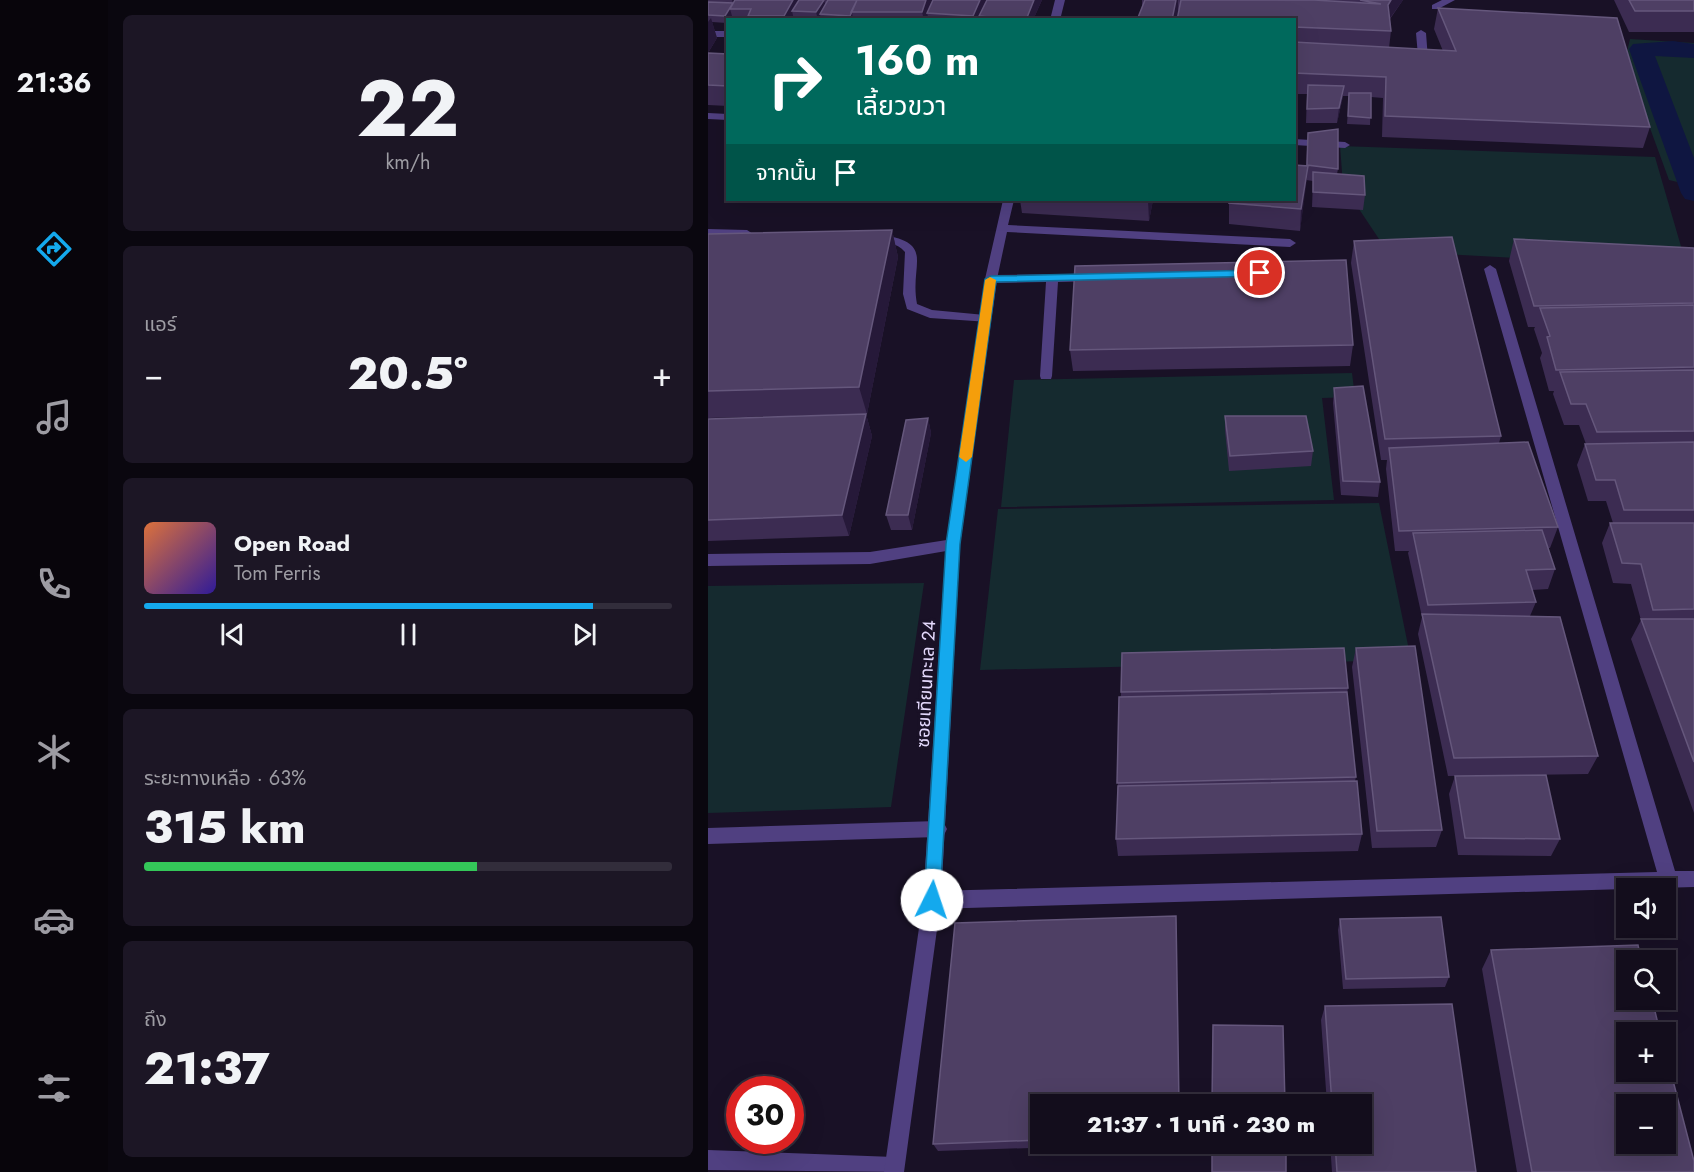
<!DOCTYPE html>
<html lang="th">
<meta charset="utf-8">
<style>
:root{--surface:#130d1c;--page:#1c1625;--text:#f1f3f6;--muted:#9d9ca3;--line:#322d3b;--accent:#14a9ed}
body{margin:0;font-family:Jost,"Noto Sans Thai",sans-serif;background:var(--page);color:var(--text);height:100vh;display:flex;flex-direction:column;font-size:22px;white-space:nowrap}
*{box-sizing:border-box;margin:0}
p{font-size:20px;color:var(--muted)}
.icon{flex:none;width:33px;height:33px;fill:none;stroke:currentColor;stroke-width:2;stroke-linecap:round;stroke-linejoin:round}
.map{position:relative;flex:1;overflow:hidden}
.panel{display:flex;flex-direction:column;gap:15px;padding:15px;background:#0a070f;width:600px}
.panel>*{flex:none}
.guide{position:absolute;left:18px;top:18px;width:570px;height:183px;border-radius:0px;box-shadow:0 6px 24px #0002,0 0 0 2px var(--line);background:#00695c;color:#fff;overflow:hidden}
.fabs{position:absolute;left:908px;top:878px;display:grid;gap:12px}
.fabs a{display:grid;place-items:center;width:60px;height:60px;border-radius:0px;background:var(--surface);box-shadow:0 6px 24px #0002,0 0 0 2px var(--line);font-size:30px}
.speed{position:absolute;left:18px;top:1076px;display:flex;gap:12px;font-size:30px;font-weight:700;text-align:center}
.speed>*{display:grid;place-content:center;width:78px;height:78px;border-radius:50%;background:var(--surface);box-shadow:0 6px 24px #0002,0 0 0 2px var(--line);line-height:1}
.speed .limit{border:9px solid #d22;background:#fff;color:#111}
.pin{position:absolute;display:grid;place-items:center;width:51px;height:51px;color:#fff;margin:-26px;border:3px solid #fff;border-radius:50%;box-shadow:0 2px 6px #0007}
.me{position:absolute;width:66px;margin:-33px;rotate:4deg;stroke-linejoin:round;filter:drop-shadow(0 0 4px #0008)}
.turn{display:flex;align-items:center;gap:21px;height:126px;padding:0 30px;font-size:27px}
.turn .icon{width:78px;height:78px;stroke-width:2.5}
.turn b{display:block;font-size:42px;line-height:51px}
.then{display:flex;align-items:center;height:57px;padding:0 30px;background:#0003;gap:12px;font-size:22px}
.big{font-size:45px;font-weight:800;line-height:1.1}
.panel .tile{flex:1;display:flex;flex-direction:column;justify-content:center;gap:9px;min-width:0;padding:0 21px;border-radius:9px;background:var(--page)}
.panel .dial{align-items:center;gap:0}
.dial b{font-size:78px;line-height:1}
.song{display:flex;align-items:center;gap:18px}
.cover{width:72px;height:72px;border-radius:9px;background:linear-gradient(135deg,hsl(20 70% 55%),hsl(250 70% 35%))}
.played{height:6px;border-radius:3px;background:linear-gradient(90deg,var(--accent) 85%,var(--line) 85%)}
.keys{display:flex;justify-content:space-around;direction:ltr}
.heat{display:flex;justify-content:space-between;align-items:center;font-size:33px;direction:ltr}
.charge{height:9px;border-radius:4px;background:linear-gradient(90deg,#34c759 63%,var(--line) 0)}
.trip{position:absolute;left:322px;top:1094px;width:342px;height:60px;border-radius:0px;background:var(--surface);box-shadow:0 6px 24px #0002,0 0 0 2px var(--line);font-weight:800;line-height:60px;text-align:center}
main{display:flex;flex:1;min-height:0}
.tabs{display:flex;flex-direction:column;width:108px;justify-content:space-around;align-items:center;background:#08050b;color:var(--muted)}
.tabs .icon{width:42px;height:42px}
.tabs .current{color:var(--accent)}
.tabs b{font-size:27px;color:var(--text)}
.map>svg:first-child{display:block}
.green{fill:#152a2f}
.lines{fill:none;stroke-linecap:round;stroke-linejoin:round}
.canal{fill:#0f1641;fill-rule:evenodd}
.lane{fill:#504081;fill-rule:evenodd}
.street{fill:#504081;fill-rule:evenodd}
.wall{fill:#3c2c52}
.shaded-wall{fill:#261939}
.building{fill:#4e3f64;stroke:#65577c;stroke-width:1.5;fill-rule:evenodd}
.route{fill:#14a9ed;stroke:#0d6e9a;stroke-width:1.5}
.slow{fill:#f59e0b}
.labels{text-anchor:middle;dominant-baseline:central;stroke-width:6;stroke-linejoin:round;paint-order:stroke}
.street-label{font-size:18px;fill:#e4d9fc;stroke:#191126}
</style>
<main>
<nav class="tabs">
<b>21:36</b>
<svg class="icon current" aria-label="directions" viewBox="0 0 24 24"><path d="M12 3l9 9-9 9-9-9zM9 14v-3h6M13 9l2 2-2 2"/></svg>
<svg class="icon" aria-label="music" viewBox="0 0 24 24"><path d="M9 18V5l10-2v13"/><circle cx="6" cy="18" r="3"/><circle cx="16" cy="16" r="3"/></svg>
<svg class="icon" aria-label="phone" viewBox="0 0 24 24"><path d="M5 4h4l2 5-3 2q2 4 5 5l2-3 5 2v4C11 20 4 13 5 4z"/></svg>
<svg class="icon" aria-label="climate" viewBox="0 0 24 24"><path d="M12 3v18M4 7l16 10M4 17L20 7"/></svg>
<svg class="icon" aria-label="car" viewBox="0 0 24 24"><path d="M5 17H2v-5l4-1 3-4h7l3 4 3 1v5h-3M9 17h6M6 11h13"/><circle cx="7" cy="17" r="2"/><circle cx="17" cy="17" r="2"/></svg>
<svg class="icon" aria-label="filters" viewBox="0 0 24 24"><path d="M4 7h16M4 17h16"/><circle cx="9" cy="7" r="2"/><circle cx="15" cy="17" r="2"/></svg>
</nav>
<section class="panel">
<div class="tile dial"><b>22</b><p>km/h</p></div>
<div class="tile"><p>แอร์</p>
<div class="heat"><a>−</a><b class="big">20.5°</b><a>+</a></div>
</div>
<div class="tile">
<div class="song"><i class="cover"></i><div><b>Open Road</b><p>Tom Ferris</p></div></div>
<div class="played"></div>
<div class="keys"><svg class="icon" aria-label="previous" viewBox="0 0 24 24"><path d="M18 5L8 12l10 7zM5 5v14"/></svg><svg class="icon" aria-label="pause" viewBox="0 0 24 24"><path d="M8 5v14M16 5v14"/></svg><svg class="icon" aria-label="next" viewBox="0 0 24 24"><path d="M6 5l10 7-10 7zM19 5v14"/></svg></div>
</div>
<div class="tile"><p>ระยะทางเหลือ · 63%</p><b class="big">315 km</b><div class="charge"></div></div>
<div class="tile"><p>ถึง</p><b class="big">21:37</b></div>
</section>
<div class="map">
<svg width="986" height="1172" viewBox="0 0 986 1172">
<rect width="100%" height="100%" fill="#191126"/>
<path class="green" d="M922,39l64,4v143l-25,-6 -44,-120z
M632,146l315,11 32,110 -300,-16 -44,-66z
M644,373l3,24 -33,1 12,102 -333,7 13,-127z
M671,503l32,157 -431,10 18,-161z
M216,583l-33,224 -183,6v-227z"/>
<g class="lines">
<path class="canal" d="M965,41l21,3v14l-39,-2 39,102v43l-9,-2 -4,-6 -52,-144 4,-5z"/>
<path class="lane" d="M734,0h13l-17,9h-6v-4z
M713,30l5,3 2,26 -5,3 -13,-1v-4l8,-1 -2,-23z
M0,229l39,1 6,4 -6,4 -39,-1z
M168,234c62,8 33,28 41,70l15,6 53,5 4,1v6l-59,-4 -23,-9 -4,-15 2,-42c-8,-10 -21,-9 -33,-12v-4z
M782,265l6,4 179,602h19v16l-762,22 -6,-3 -3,-6 3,-6 6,-3 725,-19 -173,-603z
M385,274l4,1v6l-39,1 -6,94 -1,3h-10l-1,-3 6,-94 -55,1 -6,-4 6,-4z
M245,539l7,6 -2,4 -88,15 -162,2v-12l162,-2z
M230,821l6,2 3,6 -3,6 -6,2 -230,7v-16z
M0,1150l186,7 7,3 3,7 -2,5 -194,-2z"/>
<path class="street" d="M347,0h10l-5,20h-10z
M0,31h20v6h-20z
M0,113l20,1v6l-20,-1z
M586,139l51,3 5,3 -5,3 -51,-3z
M295,200h11l-6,25 282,14 6,4 -6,4 -283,-15 -10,47 -37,266 -19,355 -37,272h-20l39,-272 23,-355 39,-266z"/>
</g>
<path class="wall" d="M0,0h334l-9,20h-300l-1,-4 -3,4h-1l-1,3 -15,-1 5,16 -9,15 20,1v52l-20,-1z
M434,0h261l-13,19 1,12 -2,17 54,3 -9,-22 4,-21 212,119 -7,21 -261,-11 1,-39 -12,-1 -1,28 -23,-1 2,-28h-6l-6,27h-31l1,-29h-13v-74l-152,-13z
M906,0h80v32h-65z
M600,133l30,36 -1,5 28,21 -2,15 -51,-3 1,-26 -7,-1 -6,51 -71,-7v-21l77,-37z
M312,200h133l-4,21 -127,-8z
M184,230l6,27 -31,157 -159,4v-184z
M806,239l180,9v565l-63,-174 10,-19 -10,-36 -18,-1 -11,-40 8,-20h3l-7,-22h-18l-11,-36 8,-21h1l-7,-19h-15l-11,-31 1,-3h-5l-9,-33 2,-5 -8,-24 1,-2h-7l-19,-66z
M646,241l147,195 -2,7 59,84 -8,21h-2l7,21 -7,20 -16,1 4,12 -6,14 68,140 -10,18 -140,2 -30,-142 4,-17 -14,-64 1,-2h-14l-9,-82 1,-9h-6l-30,-197z
M645,345l-3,21 -277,5 -3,-21z
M626,388l46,94 -2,15 -37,-2 -8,-92z
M158,414l6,22 -23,100 -141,5v-122z
M517,416l88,35 -2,15 -82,5 -4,-41z
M220,418l3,15 -19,97h-21l-5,-15z
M648,648l86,182 -6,17 -64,1 -20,-181z
M640,688l-1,5 9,84 -1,4 7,53 -4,17 -240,5 -2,-17 5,-147z
M747,776l105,63 -9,17 -93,-1 -9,-61z
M632,919l109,58 -4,10 -102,2 -5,-59z
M783,950l203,222h-177l-35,-203z
M617,1006l151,166h-144l-2,-29h32v-39h-35l-6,-84z
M333,1104v39h139l-242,8 -5,-7z"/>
<path class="shaded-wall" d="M24,0h7l-9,9 2,7 -3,4h-1l-1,3 -2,-7 8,-13z
M82,0h9l-6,12 -1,-1 2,9h-9l-1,-4z
M116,0l4,14h-8l1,6h-3l-2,-8z
M218,0h9l-8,13 2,7h-5l-2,-8z
M272,0h10l-11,16 1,4h-6l-1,-4z
M326,0h8l-9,20h-7z
M468,0h2v12l-1,8h-5z
M683,0h12l-18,25 3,-20z
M144,12l1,8h-2l-1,-4z
M3,18l6,20 -9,15v-31z
M636,86l-2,15 -5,22 2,-15z
M600,166l-2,21 -6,44 1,-22z
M440,200h5l-4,21z
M184,230l6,27 -31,157 -8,-27z
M158,414l6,22 -23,100 -7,-21z
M220,418l3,15 -19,97 -4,-15z"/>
<path class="building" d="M27,0h58l-9,16h-36l3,-7h-21z
M91,0h25l-8,12 -24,-1z
M120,0h29l-7,16 -30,-2z
M149,0h69l-4,12h-71z
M225,0h47l-7,16 -46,-3z
M279,0h47l-8,20h-17l1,-1 -31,-3z
M437,0h31l-4,20h-35z
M473,0h133l67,4 -21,-4h31l-3,5 3,26 -97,-4v-7h-117z
M921,0h65v11h-59z
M0,2l25,1 -8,13 -17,-1z
M730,8l179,10 33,109 -265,-11 1,-39 -92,-4v-31l162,9z
M0,53l20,1v32l-20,-1z
M600,85l36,1 -5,22 -32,1z
M641,93h22v25l-23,-2z
M630,129v40l-31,-4 1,-32z
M586,165l14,1 -7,43 -72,-6 1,-3h64z
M605,172l51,4 1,19 -52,-3z
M184,230l-33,157 -151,4v-157z
M744,237l49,199 -116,3 -31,-198z
M806,239l180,9v55l-160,3z
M638,260l7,85 -283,5 5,-84z
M986,305v62l-138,3 -9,-33 3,-1 -10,-28z
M986,370v61l-97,1 -11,-28h-15l-11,-32z
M655,386l17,96 -37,-1 -9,-93z
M158,414l-24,101 -134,5v-101z
M517,416h81l7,35 -83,5z
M220,418l-20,97h-22l20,-95z
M820,442l30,85 -159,4 -10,-83z
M986,442v68h-70l-9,-30h-19l-11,-36z
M902,523h84v86l-41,1 -12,-46 -19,-1z
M834,530l13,39 -29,1 10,32 -108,3 -15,-72z
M714,614l138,3 38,139 -144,2z
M933,619h53v143z
M707,646l27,184 -65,1 -21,-183z
M636,648l4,40 -227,4 1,-39z
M639,692l9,85 -239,6 2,-86z
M838,775l14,64 -95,-1 -10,-62z
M649,781l5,53 -246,5 2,-53z
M468,916l3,188h-138v36l-108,4 22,-221z
M733,917l8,60 -103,2 -6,-60z
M930,945l3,15h-15v39h26l8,33h-34v39h39v-21l29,111v11h-162l-41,-222zM918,1104h39v39h-39z
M744,1004l24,168h-139l-2,-29h27v-39h-30l-7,-98z
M505,1025l70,1 2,78h-73z
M504,1143h74v29h-74z"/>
<path class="route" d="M552,270l4,1v5l-268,6 -36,262 -20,356 -2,5 -6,3 -6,-3 -2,-5 22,-356 39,-265 6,-3z"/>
<path class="slow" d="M282,277l6,3 -24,177 -6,5 -7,-5 26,-177z"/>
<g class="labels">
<g class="street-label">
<text transform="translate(218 684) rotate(-87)">ซอยเทียนทะเล 24</text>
</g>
</g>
</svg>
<div class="fabs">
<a><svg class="icon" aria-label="sound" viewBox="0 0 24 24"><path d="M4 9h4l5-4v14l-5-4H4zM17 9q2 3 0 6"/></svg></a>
<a><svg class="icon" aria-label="search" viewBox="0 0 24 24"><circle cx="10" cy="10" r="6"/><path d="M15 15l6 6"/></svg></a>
<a>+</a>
<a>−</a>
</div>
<div class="speed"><div class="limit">30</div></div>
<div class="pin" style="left:552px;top:273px;background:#d93025"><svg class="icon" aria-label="arrive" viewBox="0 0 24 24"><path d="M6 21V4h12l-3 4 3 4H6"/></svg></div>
<svg class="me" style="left:224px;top:900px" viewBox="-20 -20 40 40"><circle r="19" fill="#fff"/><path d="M0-13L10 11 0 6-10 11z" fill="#14a9ed"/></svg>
<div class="trip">21:37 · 1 นาที · 230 m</div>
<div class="guide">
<div class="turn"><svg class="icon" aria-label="right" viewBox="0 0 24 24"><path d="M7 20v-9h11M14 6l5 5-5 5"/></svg><div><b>160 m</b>เลี้ยวขวา</div></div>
<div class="then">จากนั้น<svg class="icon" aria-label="arrive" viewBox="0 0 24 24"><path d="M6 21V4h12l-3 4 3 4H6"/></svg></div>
</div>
</div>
</main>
